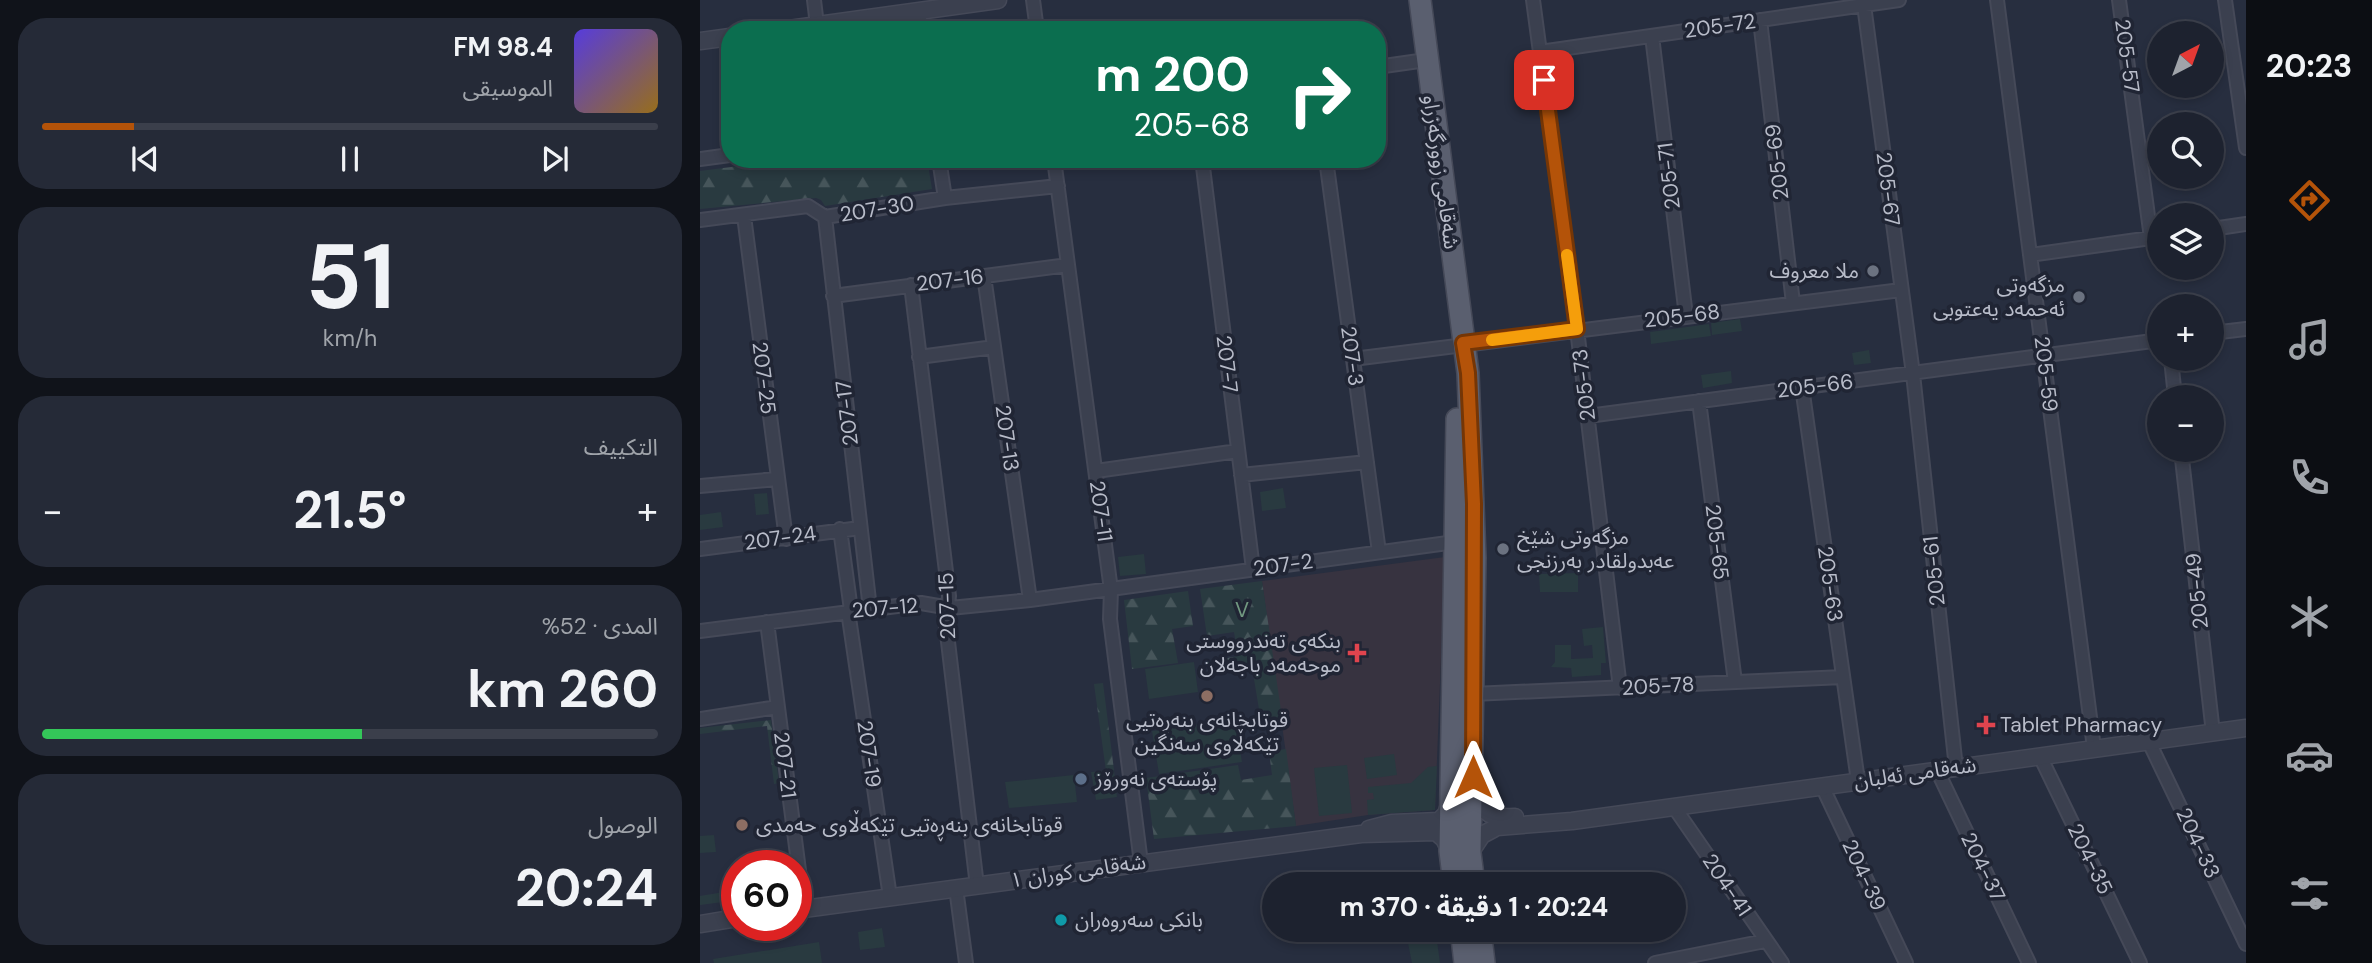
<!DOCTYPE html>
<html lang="ar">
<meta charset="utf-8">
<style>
:root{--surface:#1d222f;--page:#252a37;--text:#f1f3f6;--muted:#a0a4aa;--line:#3b3f4b;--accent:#b45309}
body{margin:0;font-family:"DM Sans","Noto Sans Arabic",sans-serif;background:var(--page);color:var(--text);direction:rtl;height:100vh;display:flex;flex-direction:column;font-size:26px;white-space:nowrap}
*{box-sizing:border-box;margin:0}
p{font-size:23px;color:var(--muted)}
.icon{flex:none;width:38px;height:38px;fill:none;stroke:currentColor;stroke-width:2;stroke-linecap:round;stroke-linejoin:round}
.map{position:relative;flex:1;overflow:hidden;direction:ltr}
.details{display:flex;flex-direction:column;gap:18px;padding:18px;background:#10131a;width:700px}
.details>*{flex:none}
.top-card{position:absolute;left:21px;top:21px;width:665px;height:147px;border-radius:28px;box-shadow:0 4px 10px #0003,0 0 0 2px var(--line);direction:rtl;background:#0b6e4f;color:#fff;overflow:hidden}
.needle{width:46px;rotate:41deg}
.fabs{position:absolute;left:1447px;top:21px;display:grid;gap:14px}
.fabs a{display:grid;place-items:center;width:77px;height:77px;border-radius:50%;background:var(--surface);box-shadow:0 4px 10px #0003,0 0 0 2px var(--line);font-size:35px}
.speed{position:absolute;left:21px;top:850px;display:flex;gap:14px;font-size:35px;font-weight:700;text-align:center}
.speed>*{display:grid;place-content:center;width:91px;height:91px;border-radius:50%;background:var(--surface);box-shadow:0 4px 10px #0003,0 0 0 2px var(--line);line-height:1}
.speed .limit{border:10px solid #d22;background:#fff;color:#111}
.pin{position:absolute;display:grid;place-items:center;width:60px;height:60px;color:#fff;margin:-30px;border-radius:14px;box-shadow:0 4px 10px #0006}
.me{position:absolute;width:77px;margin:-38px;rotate:0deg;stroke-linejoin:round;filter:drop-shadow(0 0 5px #0008)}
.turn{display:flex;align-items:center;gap:24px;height:147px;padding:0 21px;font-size:32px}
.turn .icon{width:91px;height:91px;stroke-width:2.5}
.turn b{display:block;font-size:49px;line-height:60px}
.big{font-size:52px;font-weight:700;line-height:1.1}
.details .card{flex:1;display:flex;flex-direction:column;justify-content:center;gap:10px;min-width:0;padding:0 24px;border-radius:28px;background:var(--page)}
.details .dial{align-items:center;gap:0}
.dial b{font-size:91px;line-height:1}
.song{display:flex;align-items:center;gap:21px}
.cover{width:84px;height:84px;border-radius:10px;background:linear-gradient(135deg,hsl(250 70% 55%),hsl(40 70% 35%))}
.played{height:7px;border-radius:4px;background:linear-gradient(90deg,var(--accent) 15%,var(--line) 15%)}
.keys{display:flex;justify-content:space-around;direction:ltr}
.heat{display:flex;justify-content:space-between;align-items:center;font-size:38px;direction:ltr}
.charge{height:10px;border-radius:5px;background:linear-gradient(90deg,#34c759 52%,var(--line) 0)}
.trip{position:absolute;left:562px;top:872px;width:424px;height:70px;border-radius:35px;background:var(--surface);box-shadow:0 4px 10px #0003,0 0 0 2px var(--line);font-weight:700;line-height:70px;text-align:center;direction:rtl}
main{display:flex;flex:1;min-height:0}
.dock{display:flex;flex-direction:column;width:126px;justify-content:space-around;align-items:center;background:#0c0e13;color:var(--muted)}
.dock .icon{width:49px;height:49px}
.dock .current{color:var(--accent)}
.dock b{font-size:32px;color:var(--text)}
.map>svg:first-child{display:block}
.medical{fill:#373340}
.green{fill:#293a40}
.forest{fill:url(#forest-firs)}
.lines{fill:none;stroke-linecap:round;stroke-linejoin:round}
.minor-casing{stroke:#454958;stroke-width:16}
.tertiary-casing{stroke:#454958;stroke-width:19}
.primary-casing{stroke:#454958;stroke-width:24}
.minor{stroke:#3b404f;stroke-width:12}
.tertiary{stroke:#3b404f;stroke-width:16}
.primary{stroke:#5a5f6f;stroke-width:21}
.route-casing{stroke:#753606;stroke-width:18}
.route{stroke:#b45309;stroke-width:12}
.slow{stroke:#f59e0b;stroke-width:12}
.worship-dot{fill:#6b7280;stroke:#202534;stroke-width:2.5}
.health-dot{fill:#e0444e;stroke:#202534;stroke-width:2.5}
.education-dot{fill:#8d6e63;stroke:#202534;stroke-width:2.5}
.service-dot{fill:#5c6f8a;stroke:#202534;stroke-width:2.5}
.culture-dot{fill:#0f9aa8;stroke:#202534;stroke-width:2.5}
.labels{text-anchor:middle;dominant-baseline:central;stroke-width:7;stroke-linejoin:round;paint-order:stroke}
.street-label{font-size:21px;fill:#b8bcc9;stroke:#202534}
.poi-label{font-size:21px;fill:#b8bcc9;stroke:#202534;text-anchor:start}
.park-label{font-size:21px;fill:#719880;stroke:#202534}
</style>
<main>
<nav class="dock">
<b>20:23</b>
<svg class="icon current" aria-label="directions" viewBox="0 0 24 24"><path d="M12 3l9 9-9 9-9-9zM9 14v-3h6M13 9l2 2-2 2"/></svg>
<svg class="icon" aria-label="music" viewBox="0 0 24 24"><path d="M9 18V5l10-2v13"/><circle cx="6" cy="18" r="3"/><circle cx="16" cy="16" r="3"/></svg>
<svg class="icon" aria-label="phone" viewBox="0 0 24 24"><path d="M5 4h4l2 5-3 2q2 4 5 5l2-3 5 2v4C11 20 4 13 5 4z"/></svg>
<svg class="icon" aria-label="climate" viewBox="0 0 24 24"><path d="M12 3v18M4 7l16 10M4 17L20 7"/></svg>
<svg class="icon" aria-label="car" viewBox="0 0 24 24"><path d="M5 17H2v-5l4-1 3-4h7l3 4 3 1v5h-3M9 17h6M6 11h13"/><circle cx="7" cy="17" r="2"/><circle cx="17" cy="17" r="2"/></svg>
<svg class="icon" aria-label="filters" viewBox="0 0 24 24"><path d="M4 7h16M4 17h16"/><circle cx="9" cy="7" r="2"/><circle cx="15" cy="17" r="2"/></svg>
</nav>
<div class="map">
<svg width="1546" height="963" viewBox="0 0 1546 963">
<defs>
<pattern id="forest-firs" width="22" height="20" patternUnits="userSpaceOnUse" patternTransform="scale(1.75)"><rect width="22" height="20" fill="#293a40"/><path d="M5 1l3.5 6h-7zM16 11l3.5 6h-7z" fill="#46555a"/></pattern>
</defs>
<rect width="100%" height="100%" fill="#272e3f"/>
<path class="medical" d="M745,557l-10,253 -67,5 -72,11 -34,-245z"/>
<path class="green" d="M1040,319l2,12 -30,4 -1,-12z
M1009,324l2,12 -60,8 -1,-12z
M1169,350l2,13 -17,2 -2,-12z
M1031,371l1,12 -29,5 -2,-13z
M583,488l3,20 -24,3 -2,-19z
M67,493l2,21 -13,1 -2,-21z
M21,512l2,15 -23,3v-15z
M444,554l2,20 -26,2 -2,-19z
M878,573v19h-38l-1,-18z
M903,627l3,36h-5v12l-29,2 -1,-9 -20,-1 4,-5v-17h16v14l22,-1 -1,-13 -8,1 -2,-17z
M494,662l4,30 -49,7 -4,-30z
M535,719l7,43 -83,12 -7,-43z
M694,754l3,21 -30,4 -3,-21z
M647,765l5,48 -33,3 -5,-48z
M737,766l-2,44 -67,5 -1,-15 7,-1 -1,-6h-5v-6l43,-4 17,-16z
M414,770l3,27 -21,3 -5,-28z
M374,775l3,27 -68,6 -4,-26z
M14,835l2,17 -16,1v-17z
M182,928l3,19 -25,3 -2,-18z
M736,934l4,29h-28l-5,-25z
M119,942l3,21h-108l-1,-4z"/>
<path class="forest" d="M93,159h134l5,30 -107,17 -4,-6 -5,-2 -116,11v-38z
M562,581l21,143 -21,3 -10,-60 -44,6 -1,-11 31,-6 -4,-24 -27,4 -7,-47z
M488,591l5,35 -21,3 6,34 -46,6 -8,-69z
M403,683l11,87 -8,1 -12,-87z
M71,720l8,63 -5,1 -7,-58 -67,8v-6z
M586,749l10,77 -142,13 -8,-61 92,-13 3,15 31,-5 -3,-23z
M37,890v10l-37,5v-9z"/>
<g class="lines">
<g class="minor-casing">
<path id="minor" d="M114,0l3,25
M333,0l4,30
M833,0l44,329 43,359
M1297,0l97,748
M1419,0l32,238
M1525,0l21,148
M1164,5l49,369 43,394
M219,11l2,19
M1060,20l33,283
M952,36l34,280
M840,52l359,-52
M677,67l49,-7
M0,159l30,-4
M239,159l6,39
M354,159l57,431 -1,29 31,244
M502,159l51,410
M626,159l53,393
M44,216l42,323
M125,217l45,392
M0,220l108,-14 17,11 120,-19 113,-12
M1512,229l34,-5
M1330,255l128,-18
M284,276l46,324
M211,285l38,311 -3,29 31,261
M133,296l235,-31
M1512,333l34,-4
M219,357l75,-10
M653,359l548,-69
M1471,359l4,38
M1102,387l56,394
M999,401l36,281
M888,416l572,-76
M1481,450l32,283
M396,471l142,-20
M541,475l126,-13
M0,486l77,-7
M140,529l11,81
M0,549l160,-21
M148,611l42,286
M67,622l37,287
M0,631l221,-28 29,5 80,-8 425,-58
M773,694l370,-17
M0,719l78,-12
M1449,742l97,202
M1340,756l100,207
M1237,770l92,193
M1122,786l84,177
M974,807l108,156
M256,888l10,75
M955,963l110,-22"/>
</g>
<g class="tertiary-casing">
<path id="tertiary" d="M82,30l216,-30
M0,41l30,-4
M773,793c11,22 18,25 42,24
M669,829l23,-6 47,-2 7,-7 4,-12
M770,853l12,-18 15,-8 75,-6 674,-93
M96,910l565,-76 75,-2 8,7 6,12
M0,924l37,-6"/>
</g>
<g class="primary-casing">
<path id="primary" d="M720,0l48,373 7,185 -5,295 4,31
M754,884l-4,-33 7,-432
M761,929l4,34
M780,929l4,34"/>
</g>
<use href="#minor" class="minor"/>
<use href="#tertiary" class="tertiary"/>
<use href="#primary" class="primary"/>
</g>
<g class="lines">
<g class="route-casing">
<path id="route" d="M773,777l1,-273 -6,-131 -5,-30 114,-14 -33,-249"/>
</g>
<use href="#route" class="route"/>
<path class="slow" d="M792,340l85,-11 -10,-74"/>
</g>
<g class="worship-dot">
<circle cx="1173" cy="271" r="7"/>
<circle cx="1379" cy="297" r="7"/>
<circle cx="803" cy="549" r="7"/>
</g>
<g class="health-dot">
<path d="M653.5 642.5h7v7h7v7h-7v7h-7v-7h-7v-7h7z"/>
<path d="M1282.5 714.5h7v7h7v7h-7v7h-7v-7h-7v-7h7z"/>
</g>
<g class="education-dot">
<circle cx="507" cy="696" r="7"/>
<circle cx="42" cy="825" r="7"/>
</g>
<circle class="service-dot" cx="381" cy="779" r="7"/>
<circle class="culture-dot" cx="361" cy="920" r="7"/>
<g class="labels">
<g class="street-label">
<text transform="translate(1020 26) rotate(-8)">205-72</text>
<text transform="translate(1427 56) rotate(82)">205-57</text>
<text transform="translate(1077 162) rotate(-97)">205-69</text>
<text transform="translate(741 172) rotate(82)">شەقامی زوورگەزراو</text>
<text transform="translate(969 176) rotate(-97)">205-71</text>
<text transform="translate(1188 189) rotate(83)">205-67</text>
<text transform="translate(177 209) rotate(-9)">207-30</text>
<text transform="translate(250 280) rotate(-7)">207-16</text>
<text transform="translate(982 316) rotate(-7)">205-68</text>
<text transform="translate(652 356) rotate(82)">207-3</text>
<text transform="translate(527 364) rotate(83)">207-7</text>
<text transform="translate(1346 374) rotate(83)">205-59</text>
<text transform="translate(64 378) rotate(83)">207-25</text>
<text transform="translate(884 385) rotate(-97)">205-73</text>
<text transform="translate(1115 386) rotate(-7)">205-66</text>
<text transform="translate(147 413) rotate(-97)">207-17</text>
<text transform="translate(307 438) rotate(82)">207-13</text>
<text transform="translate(401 511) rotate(82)">207-11</text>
<text transform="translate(80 538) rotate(-8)">207-24</text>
<text transform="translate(1017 542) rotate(83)">205-65</text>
<text transform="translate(583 565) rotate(-8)">207-2</text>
<text transform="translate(1234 571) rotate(-96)">205-61</text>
<text transform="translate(1130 584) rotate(82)">205-63</text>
<text transform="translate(1497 591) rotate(-96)">205-49</text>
<text transform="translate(247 606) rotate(-92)">207-15</text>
<text transform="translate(185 608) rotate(-5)">207-12</text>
<text transform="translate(958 686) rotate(-3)">205-78</text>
<text transform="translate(169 754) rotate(82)">207-19</text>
<text transform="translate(85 765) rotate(83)">207-21</text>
<text transform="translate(1215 773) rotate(-8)">شەقامی ئەلبان</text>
<text transform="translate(1498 843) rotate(65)">204-33</text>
<text transform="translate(1390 859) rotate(64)">204-35</text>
<text transform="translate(1283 867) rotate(64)">204-37</text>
<text transform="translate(378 871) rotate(-8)">شەقامی کوران ١</text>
<text transform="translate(1164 875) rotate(65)">204-39</text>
<text transform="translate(1027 885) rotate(56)">204-41</text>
</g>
<g class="poi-label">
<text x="1159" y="271" text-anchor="end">ملا معروف</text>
<text x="1365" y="285" text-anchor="end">مزگەوتی<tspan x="1365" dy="24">ئەحمەد یەعتوبی</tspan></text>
<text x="817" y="537">مزگەوتی شێخ<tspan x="817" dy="24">عەبدولقادر بەرزنجی</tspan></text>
<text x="641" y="641" text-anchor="end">بنکەی تەندرووستی<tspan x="641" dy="24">موحەمەد باجەلان</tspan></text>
<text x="507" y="720" text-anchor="middle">قوتابخانەی بنەڕەتیی<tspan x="507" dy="24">تێکەڵاوی سەنگین</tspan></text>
<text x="1300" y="725">Tablet Pharmacy</text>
<text x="395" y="779">پۆسته‌ی نه‌ورۆز</text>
<text x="56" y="825">قوتابخانەی بنەڕەتیی تێکەڵاوی حەمدی</text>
<text x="375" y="920">بانکی سەروەران</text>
</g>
<g class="park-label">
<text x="542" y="610">V</text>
</g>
</g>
</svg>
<div class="fabs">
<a><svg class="needle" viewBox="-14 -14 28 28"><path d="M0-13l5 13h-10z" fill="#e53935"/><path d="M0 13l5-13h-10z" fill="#a0a4aa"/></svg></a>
<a><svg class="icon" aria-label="search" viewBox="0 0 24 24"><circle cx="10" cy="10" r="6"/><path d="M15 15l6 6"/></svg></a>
<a><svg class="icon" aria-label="layers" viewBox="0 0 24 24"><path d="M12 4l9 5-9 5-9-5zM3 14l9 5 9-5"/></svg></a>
<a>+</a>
<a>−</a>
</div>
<div class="speed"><div class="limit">60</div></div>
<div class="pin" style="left:844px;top:80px;background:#d93025"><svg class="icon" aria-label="arrive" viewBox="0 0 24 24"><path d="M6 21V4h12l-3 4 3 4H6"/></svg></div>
<svg class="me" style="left:773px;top:777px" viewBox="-20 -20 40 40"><path d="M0-17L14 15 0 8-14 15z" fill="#b45309" stroke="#fff" stroke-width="4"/></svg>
<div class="trip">20:24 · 1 دقيقة · 370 m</div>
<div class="top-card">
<div class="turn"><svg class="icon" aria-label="right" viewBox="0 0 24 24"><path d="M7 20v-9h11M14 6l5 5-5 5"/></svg><div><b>200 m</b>205-68</div></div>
</div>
</div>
<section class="details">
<div class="card">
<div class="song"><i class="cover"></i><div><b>98.4 FM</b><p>الموسيقى</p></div></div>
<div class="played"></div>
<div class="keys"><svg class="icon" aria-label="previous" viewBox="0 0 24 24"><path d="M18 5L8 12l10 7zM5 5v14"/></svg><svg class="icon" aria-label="pause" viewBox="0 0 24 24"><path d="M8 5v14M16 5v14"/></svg><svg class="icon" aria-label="next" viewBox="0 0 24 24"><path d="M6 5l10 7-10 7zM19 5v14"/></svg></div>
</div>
<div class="card dial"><b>51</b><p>km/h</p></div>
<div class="card"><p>التكييف</p>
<div class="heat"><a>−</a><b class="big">21.5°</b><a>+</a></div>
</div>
<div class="card"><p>المدى · 52%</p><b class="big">260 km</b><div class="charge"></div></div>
<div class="card"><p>الوصول</p><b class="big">20:24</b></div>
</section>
</main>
